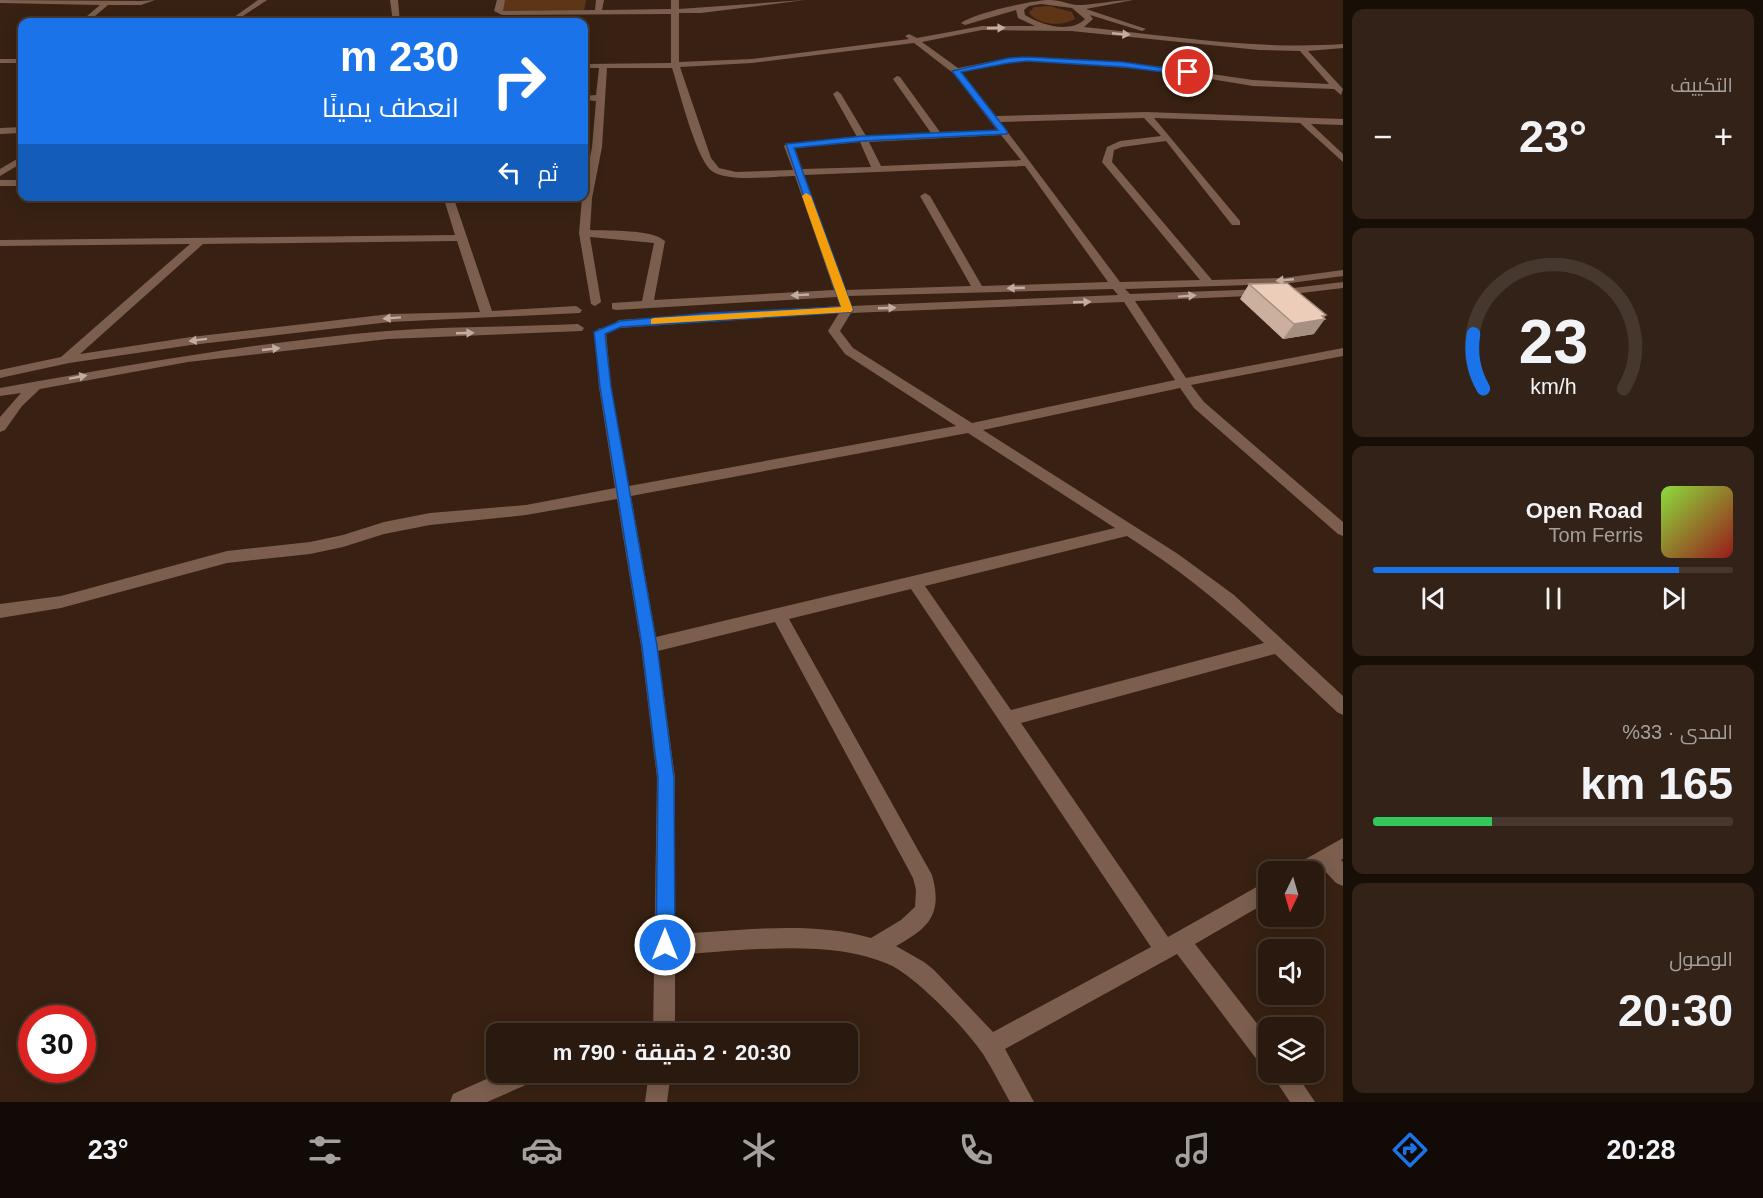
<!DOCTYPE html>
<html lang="ar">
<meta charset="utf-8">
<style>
:root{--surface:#2a190e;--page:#322217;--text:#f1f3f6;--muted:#a5a09e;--line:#46382e;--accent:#1a73e8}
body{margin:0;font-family:Arial,Cairo,sans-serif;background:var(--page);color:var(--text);direction:rtl;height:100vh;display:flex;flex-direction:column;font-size:22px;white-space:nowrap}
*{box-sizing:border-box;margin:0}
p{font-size:20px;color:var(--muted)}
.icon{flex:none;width:33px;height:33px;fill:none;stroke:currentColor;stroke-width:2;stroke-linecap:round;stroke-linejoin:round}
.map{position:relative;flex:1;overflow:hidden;direction:ltr}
.drawer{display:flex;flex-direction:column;gap:9px;padding:9px;background:#170e08;width:420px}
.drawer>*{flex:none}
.banner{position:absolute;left:18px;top:18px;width:570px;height:183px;border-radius:12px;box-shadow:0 3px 15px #0003,0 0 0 2px var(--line);direction:rtl;background:#1a73e8;color:#fff;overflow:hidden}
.needle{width:39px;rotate:185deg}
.buttons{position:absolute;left:1258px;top:861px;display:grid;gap:12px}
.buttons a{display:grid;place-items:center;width:66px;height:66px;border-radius:12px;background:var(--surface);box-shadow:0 3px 15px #0003,0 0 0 2px var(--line);font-size:30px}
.speed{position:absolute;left:18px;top:1005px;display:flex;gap:12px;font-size:30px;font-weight:700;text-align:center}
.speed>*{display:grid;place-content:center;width:78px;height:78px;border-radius:50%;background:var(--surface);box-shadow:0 3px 15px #0003,0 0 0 2px var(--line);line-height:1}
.speed .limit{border:9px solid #d22;background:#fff;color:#111}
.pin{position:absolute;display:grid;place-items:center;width:51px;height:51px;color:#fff;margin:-26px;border:3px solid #fff;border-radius:50%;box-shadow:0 2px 6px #0007}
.me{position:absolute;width:66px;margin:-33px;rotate:0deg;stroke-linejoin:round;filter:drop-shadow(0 0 4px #0008)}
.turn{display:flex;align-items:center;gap:21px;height:126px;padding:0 30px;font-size:27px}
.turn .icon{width:78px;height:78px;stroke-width:2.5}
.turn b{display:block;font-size:42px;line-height:51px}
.then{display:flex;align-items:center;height:57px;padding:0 30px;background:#0003;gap:12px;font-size:22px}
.big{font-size:45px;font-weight:700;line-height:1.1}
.drawer .card{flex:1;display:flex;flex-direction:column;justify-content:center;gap:9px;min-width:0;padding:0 21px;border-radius:12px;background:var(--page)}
.drawer .dial{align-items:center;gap:0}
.dial svg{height:156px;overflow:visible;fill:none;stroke:var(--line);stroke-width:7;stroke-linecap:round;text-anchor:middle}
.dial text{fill:var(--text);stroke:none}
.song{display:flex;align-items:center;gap:18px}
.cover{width:72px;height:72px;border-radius:9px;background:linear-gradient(135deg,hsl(90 70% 55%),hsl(0 70% 35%))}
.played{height:6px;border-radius:3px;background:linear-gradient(90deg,var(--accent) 85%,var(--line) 85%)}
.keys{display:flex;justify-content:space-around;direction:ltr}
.heat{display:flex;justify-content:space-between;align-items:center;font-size:33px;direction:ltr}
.charge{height:9px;border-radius:4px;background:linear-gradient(90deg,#34c759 33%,var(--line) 0)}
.trip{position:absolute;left:486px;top:1023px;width:372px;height:60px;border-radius:12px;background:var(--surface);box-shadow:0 3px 15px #0003,0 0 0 2px var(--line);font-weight:700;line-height:60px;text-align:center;direction:rtl}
.menu{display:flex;height:96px;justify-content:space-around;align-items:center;background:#110a06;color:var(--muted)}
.menu .icon{width:42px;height:42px}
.menu .active{color:var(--accent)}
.menu b{font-size:27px;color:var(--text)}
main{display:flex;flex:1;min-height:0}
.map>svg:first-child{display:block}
.green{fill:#5f3518}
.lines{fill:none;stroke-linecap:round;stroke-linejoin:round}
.minor{fill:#7b5e4d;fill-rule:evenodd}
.wall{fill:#cbb0a0}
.shaded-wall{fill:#a59082}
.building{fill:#eccdba;stroke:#a59082;stroke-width:1.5}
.oneway{fill:#c2ada0}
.route{fill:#1a73e8;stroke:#114b97;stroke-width:1.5}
.slow{fill:#f59e0b}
</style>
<main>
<section class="drawer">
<div class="card"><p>التكييف</p>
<div class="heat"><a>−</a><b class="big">23°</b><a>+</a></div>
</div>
<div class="card dial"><svg viewBox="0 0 100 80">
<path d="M14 69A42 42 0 1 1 86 69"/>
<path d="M14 69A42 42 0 0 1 9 41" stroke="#1a73e8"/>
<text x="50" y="56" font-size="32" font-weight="700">23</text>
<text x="50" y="72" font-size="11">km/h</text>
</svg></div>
<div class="card">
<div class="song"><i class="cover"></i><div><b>Open Road</b><p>Tom Ferris</p></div></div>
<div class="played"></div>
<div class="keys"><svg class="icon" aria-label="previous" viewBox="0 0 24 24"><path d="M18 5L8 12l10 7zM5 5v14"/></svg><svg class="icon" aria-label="pause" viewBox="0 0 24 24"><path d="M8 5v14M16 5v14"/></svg><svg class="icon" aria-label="next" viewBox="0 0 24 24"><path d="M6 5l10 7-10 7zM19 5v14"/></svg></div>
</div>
<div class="card"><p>المدى · 33%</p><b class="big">165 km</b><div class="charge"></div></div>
<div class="card"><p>الوصول</p><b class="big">20:30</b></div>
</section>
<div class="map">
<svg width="1343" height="1102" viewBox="0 0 1343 1102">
<rect width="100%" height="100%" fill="#382112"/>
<path class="green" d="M497,0h89l-2,11h-89z
M1049,6l23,6 3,7c-13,8 -37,6 -46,-6l5,-6z"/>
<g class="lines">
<path class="minor" d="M0,0l141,1 14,-1 -14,5h-33l-20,17h-8l20,-17 -100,-2z
M258,0h9l-33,22h-7z
M390,0h8l2,22h-7z
M497,0h8l-2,11 92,-1 1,-10h8l-2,10 69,-1v-9h8v9l126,-9 -104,13h-22v49l73,-3 157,-20 -4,-3 4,-2 8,4 65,-12h53l-17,-8 -2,-8 -51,15 -4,-2c15,-10 71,-23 89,-23 11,0 22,6 32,5 17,-1 33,-5 51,-5l-47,9 60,20 -4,2 -52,-16 3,4 -9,8c86,9 172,23 259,17v4l-35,3 35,38 -2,6 -7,-6 -81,-3 -97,-16 -111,-8h-36l-48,10 35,44 150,-4 197,7v6l-32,-1 32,30v8l-43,-39 -146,-5 86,103v4h-8l-66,-84 -44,6 -8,3 -2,12 100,118 71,-2 60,-8v6l-60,8 -158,5 5,5 163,-6 50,-6v6l-50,6 -158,7 51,77 157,-30v8l-152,29 13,17 139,120v14l-5,-2 -144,-126 -14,-20 -197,42 195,124 56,41 109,101v19l-6,-3 -62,-58 -254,69 147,214 101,-57v21l-74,43 74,95v29l-8,-3 -84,-111 -172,95 29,53h-24c-9,-16 -17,-32 -27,-48 -17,-25 -67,-78 -95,-90 -58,-26 -150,-13 -213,-9v79h-22l4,-256 -16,-132 -24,-147 -91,16 -96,10 -46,9 -41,13 -33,7 -83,9 -166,45 -61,10v-14l61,-8 166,-45 83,-9 33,-7 41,-13 46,-9 96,-8 89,-17 -16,-101 -5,-55 6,-4 6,4 5,55 18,99 327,-60 -111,-72 -17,-23 11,-18 -220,15 -6,-4 6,-4 221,-14 -3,-9 -221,13 -4,-1v-6l30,-2 12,-58 -64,-6 11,65 -6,4 -4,-2 -12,-71 3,-35 10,-51 4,-46 -12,-1v-4l12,-1 3,-27h-15v-4l87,-1v-49l-169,1 -8,-4zM1041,4l31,4 13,11c-15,15 -44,6 -60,-4l-1,-5 5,-4zM982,30l89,1 188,19 41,1 29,33 -76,-4 -97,-14 -111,-8h-36l-51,10 -36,-26zM914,43l39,30 44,57 -57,2 -40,-55 -3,-1 -4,3 38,54 -65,3 -25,-42 -4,-3 -4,3 24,43 -71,7 -2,2 9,24 -57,2 -17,-4 -8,-10 -31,-91 72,-4zM607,68h65c7,21 24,91 40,103 17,12 62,5 83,5l39,114 -180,10 11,-59c-14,-12 -56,-10 -75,-11l2,-32 10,-51zM1144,118l17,18 -41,5 -13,6 -5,15 98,118 -80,2 -120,-160zM1001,135l20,25 -140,6 -12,-24zM860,142l11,25 -69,2 -7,-21zM1025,166l83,116 -126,4 -52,-90 -5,-3 -5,3 51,90 -126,4 -41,-115zM1113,289l5,6 -267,11 -3,-10zM1124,302l51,78 -203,43 -119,-75 -13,-17 11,-18zM968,433l147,95 -459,109 -25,-141zM1127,536c50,32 94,67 137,107l-253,67 -86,-124zM911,589l240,358 -158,85 -59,-62 -10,-8 -28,-16c33,-18 47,-32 36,-71l-143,-256zM775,622l138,256 3,12 -1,17 -14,13 -30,18c-59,-18 -135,-7 -196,-4v-156l-17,-127z
M0,59h22v4h-22z
M22,127v6l-22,1v-6z
M22,156v7l-22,13v-7z
M0,180h22v6h-22z
M443,196h10l39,115 84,-5 6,4 -2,3 -190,9 -199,23 -122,18 -69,15v-8l61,-13 129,-113 -190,2v-6l455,-5zM457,241l23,71 -90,2 -199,23 -111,17 123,-110z
M578,324l6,4 -2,3 -194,8 -200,23 -148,27 -18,17 -17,24 -5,2v-15l21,-24 -21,3v-8c128,-23 257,-46 387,-57 63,-5 128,-4 191,-7z
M1343,838v21l-2,1 2,2v24l-7,-3 -12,-13 -10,6v-4h-22l3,-7z
M502,1072h38l-3,8 -50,22h-37l3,-8z
M649,1072h22l-4,30h-22z
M1270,1072h25l20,30h-25z"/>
</g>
<path class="wall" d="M1249,284l65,50 -31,5 -43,-40z"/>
<path class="shaded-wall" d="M1326,315l-3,4h2l-11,15 -31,5 11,-15z"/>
<path class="building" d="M1287,283l39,32 -4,1 3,3 -31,5 -45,-40z"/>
<defs><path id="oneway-solid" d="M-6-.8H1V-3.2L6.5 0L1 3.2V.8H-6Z" transform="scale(1.5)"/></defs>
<g class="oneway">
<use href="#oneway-solid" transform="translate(996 28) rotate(-2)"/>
<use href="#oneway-solid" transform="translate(1121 34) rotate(5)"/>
<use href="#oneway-solid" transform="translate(1285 280) rotate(175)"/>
<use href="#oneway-solid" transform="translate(1016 288) rotate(178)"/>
<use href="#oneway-solid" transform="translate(800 295) rotate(177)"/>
<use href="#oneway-solid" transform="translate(1187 296) rotate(-4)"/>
<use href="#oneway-solid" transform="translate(1082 302) rotate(-2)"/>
<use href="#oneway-solid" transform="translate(887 308) rotate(-2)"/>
<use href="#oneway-solid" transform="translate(392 318) rotate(176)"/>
<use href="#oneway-solid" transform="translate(465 333) rotate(-2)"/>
<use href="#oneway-solid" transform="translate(198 340) rotate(173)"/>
<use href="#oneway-solid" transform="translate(271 349) rotate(-6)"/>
<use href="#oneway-solid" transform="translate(78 377) rotate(-10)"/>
</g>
<path class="route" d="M1027,57l96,5 69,10 -4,3 -65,-8 -96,-6 -18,2 -48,9 46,59v3l-144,7 -69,7 59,162 -2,2 -230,15 -16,7 6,53 46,259 17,132 1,167 -3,6 -7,3 -6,-3 -3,-6 2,-167 -16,-132 -42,-259 -6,-55 26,-11 88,-8 133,-6 -55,-163 77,-8 135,-6 -46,-59 57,-13z"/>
<path class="slow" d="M806,193l5,3 42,114 -2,2 -200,12v-5l3,-1 187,-11 -39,-111z"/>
</svg>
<div class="buttons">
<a><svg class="needle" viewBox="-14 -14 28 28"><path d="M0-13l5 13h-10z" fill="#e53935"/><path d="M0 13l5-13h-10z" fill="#a5a09e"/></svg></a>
<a><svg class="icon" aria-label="sound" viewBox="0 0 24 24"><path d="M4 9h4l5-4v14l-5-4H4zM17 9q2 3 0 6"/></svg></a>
<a><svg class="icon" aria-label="layers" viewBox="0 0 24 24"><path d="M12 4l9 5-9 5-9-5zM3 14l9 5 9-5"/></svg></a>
</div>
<div class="speed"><div class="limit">30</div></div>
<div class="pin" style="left:1188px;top:72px;background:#d93025"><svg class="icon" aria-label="arrive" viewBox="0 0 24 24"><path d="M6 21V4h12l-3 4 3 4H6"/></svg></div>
<svg class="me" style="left:665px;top:945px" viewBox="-20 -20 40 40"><circle r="17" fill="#1a73e8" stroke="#fff" stroke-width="3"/><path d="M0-11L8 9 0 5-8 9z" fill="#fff"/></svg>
<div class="trip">20:30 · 2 دقيقة · 790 m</div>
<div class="banner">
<div class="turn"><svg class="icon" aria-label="right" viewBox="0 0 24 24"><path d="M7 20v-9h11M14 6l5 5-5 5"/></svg><div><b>230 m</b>انعطف يمينًا</div></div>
<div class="then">ثم<svg class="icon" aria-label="left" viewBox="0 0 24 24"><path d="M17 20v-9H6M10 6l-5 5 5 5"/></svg></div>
</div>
</div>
</main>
<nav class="menu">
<b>20:28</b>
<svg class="icon active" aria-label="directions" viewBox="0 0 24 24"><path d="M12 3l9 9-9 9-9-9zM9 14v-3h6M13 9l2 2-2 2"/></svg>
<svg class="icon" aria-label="music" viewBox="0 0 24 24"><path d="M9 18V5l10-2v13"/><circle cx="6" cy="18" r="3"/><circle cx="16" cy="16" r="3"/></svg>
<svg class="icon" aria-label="phone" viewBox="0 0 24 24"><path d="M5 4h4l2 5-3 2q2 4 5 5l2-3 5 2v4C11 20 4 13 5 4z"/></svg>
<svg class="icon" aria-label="climate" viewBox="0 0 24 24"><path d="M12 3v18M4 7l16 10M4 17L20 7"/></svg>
<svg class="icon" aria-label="car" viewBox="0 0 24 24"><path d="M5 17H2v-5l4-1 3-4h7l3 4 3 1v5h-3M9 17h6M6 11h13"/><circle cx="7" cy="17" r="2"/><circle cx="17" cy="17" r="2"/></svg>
<svg class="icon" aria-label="filters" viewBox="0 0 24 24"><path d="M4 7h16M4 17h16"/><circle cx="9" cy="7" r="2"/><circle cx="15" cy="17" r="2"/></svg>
<b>23°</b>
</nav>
